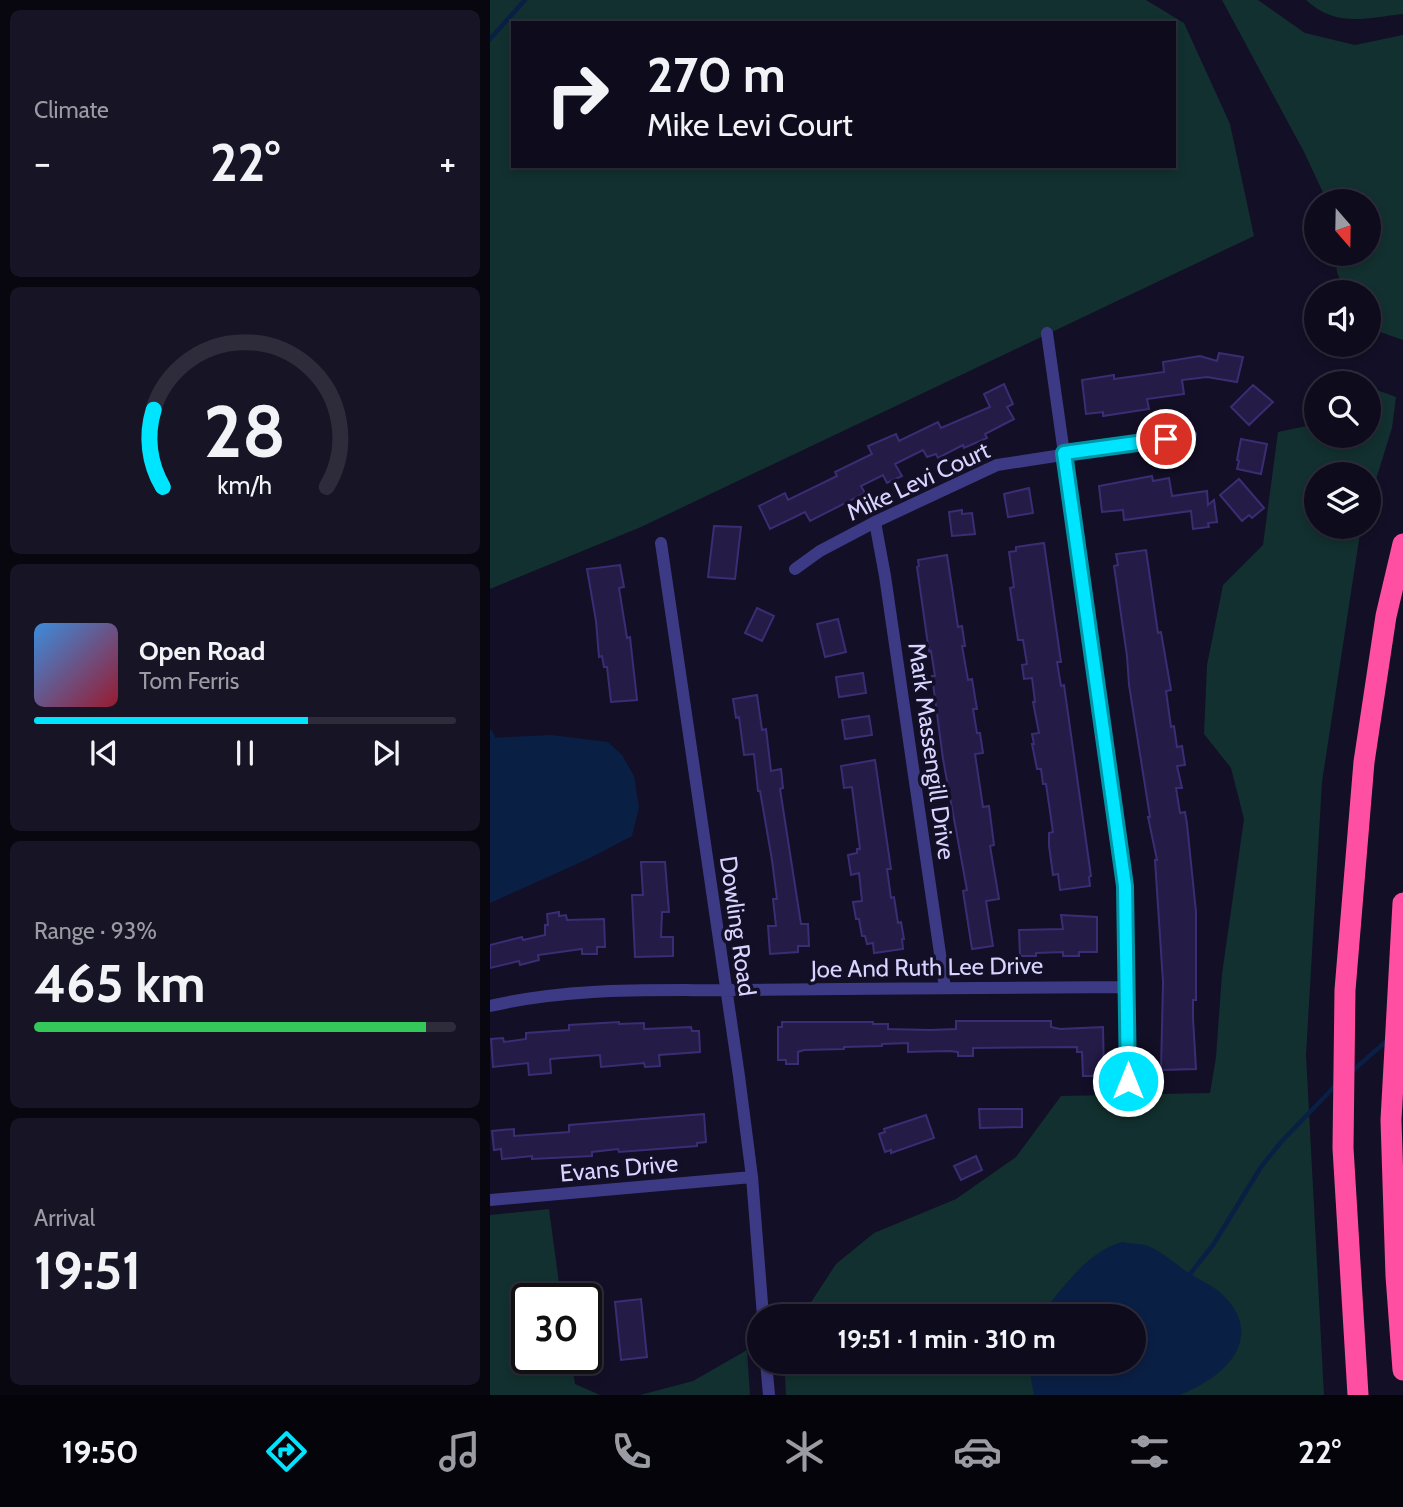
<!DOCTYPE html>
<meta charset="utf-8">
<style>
:root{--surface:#0e0b1c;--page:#171425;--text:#f1f3f6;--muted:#9b9ba3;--line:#2e2b3b;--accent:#00e5ff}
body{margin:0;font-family:Cabin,sans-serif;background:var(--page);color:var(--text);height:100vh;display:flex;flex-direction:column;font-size:26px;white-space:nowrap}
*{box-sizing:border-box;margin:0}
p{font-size:23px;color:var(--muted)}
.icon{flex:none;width:38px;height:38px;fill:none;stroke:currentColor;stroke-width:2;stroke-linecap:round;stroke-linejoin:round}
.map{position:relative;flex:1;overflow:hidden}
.sheet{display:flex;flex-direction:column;gap:10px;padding:10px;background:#08060f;width:490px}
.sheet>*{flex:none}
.guide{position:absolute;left:21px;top:21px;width:665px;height:147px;border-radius:0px;box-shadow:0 4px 10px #0003,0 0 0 2px var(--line);background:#0e0b1c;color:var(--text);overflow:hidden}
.needle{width:46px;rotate:160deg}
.fabs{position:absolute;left:814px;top:189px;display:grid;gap:14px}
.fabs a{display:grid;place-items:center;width:77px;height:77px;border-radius:50%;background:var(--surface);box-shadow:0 4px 10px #0003,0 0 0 2px var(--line);font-size:35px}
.speed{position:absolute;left:21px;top:1283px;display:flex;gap:14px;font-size:35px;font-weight:700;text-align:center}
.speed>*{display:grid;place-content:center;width:91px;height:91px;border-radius:50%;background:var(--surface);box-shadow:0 4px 10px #0003,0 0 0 2px var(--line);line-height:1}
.speed .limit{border:4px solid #111;border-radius:10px;background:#fff;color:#111}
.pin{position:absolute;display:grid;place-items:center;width:60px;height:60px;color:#fff;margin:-30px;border:4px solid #fff;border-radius:50%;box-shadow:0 2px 7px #0007}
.me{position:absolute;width:77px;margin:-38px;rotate:0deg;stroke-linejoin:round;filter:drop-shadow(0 0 5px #0008)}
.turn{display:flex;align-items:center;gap:24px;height:147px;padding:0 21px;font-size:32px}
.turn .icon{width:91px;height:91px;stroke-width:2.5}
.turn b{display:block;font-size:49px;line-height:60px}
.big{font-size:52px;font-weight:800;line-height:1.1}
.sheet .card{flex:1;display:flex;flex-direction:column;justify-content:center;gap:10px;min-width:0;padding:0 24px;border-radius:10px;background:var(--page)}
.sheet .dial{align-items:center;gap:0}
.dial svg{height:182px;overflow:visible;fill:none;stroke:var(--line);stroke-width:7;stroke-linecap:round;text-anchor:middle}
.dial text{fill:var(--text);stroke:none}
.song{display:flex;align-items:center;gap:21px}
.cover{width:84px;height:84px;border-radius:10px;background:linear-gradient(135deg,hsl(210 70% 55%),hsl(350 70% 35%))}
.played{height:7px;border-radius:4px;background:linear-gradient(90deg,var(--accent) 65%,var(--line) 65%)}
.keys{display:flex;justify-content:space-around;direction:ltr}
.heat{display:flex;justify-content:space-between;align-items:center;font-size:38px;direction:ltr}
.charge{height:10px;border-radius:5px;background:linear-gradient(90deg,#34c759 93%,var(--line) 0)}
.trip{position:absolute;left:257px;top:1304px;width:399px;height:70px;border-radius:35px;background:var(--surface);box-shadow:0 4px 10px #0003,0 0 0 2px var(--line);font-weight:800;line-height:70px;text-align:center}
.tab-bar{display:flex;height:112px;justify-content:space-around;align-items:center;background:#06040b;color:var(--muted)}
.tab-bar .icon{width:49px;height:49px}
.tab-bar .on{color:var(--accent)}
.tab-bar b{font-size:32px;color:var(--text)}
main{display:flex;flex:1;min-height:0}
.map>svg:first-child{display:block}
.green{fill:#12302f;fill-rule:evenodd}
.water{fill:#0a1f44}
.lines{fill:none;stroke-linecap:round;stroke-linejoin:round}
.stream{stroke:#0a1f44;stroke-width:4.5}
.building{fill:#241b47;stroke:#3b2d73;stroke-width:2}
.street{stroke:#3d3a85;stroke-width:12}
.highway{stroke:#ff4fa3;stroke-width:21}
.route-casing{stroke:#0095a6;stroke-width:18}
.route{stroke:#00e5ff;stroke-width:12}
.labels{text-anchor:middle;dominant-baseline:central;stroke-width:7;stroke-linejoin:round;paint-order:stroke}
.street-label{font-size:24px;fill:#d9d4ff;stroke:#130f26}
</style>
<main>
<section class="sheet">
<div class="card"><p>Climate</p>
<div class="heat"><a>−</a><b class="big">22°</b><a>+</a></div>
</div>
<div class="card dial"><svg viewBox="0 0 100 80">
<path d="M14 69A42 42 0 1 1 86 69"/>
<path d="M14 69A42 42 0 0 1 10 35" stroke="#00e5ff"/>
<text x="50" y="56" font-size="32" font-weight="700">28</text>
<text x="50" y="72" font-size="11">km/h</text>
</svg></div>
<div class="card">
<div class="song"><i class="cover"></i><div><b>Open Road</b><p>Tom Ferris</p></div></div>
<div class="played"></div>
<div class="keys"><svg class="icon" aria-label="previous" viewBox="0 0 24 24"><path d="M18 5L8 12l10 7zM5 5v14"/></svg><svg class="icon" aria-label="pause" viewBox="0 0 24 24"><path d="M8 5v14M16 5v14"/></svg><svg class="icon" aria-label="next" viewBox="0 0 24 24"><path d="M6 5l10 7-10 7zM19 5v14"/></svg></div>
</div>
<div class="card"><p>Range · 93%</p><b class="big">465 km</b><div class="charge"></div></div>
<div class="card"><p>Arrival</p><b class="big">19:51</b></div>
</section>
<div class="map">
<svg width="913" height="1395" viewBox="0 0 913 1395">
<rect width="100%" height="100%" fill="#130f26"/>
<path class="green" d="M0,0h656l38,23 46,101 24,112 -613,291 -151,62zM23,23h661v143h-661z
M732,0h36l47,33 50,12 48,-10v305l-23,-8 -11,-8 -1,-32h-24l-7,-20 -2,-18h33v-53h-41l-23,-49z
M816,0h97v14c-37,4 -67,14 -97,-14z
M879,387l27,10 -4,31 -23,74 -1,-28h-52v53h45l-39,255 -16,273 18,340h-538l-2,-33h350v-46h-332l34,-52 38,-31 82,-34 60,-42 45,-61 149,-3 6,-36 6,-83 22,-155 -13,-51 -27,-34 3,-69 16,-80 40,-40 15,-113 38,-8v12h52z
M59,1209l12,89h-34v60h44l4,26 25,11h-110v-180z
M257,1350l3,45h-110l53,-14z"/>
<path class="water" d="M61,735l57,7 14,13 12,21 5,31 -7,29 -42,22 -100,45v-165z
M632,1242c8,2 19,1 26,4 14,5 28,19 41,27 10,7 23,12 32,20 47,44 4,85 -42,102h-145l-6,-33h106v-46h-95c23,-26 48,-65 83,-74z"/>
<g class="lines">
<path class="stream" d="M0,39l35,-39
M0,732l3,6
M861,1072l38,-33
M700,1274l23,-29 48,-78 20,-25 55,-57"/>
</g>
<path class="building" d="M729,353l24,4 -6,25 -30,-5 -25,3 2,14 -37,5 2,10 -46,7v-4l-17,2 -4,-34 32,-5v4l50,-7 -1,-10 37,-6 17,5z
M514,384l9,20 -6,3 7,12 -29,15 2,4 -23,10 -1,-3 -25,13 -2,-4 -9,3 -4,-7 -28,14 7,12 -15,7 -4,-8 -22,11 4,7 -55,28 -5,-9 -35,17 -11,-23 26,-13 3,7 49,-24 -2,-4 37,-18 -4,-8 28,-12 3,7 39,-19 3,6 49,-21 -6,-13z
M763,385l20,17 -24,23 -18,-18z
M751,439l26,5 -6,30 -24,-5 2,-8 -2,-1z
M662,476l1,5 16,-3 3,18 35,-5 1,14 6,-5 3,22 -9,1 1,4 -16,2 -2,-18 -67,9 -1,-10 -21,2 -3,-26z
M749,479l25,29 -12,10 -3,-3 -7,6 -22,-26z
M539,488l4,25 -25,4 -4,-23z
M472,510v4l10,-1 3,21 -23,2 -3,-24z
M224,526l27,1 -6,52 -27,-2z
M554,543l17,119h-4l4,24 3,-1 27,191 -2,1 1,9 -30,4 -2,-16 -5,1 -4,-29v-13l4,-1 -7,-48h-3l-2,-15h-4l-5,-25h2l-2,-10 7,-1 -6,-31h2l-3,-24 -8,1 -2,-14 5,-1 -4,-24h-5l-8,-52 4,-1 -5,-35 7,-1v-4z
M656,550l12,83 3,-1 10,58 -5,1 5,36 3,-1 3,21 5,-1 3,19 -8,1 5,22h-6l4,25 5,-1 2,12 9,88v88h-3v18l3,51 -35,1 2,-88 -8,-122h2l-9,-43h2l-21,-132 -2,-29 -13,-90 4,-1 -2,-11z
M457,555l11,72 4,-1 3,20h-3l6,34 4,-1 5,30h-4l4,24h3l3,20 -8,1 8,53 6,-1 5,39 -4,1 9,53 -13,2 7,45 -21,3 -9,-58 4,-1 -24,-131 -11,-83h3l-4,-25 -2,1 -12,-85 2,-1 -1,-6z
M130,565l4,22 -5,1 8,50 3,-1 7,63 -26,2 -4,-35h-3l-2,-11 -3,1 -3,-36 -9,-52z
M267,608l17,8 -12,25 -17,-8z
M348,619l8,33 -21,5 -8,-33z
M373,673l3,20 -27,4 -3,-20z
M267,695l5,35 4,-1 5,42 10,-2 2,19 -3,1 21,135h7l1,22h-11v6l-28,2 -2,-28h8l-3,-27h4l-5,-39 -12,-69h-2l-4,-37 -10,1 -5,-38 -3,1 -3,-19z
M379,716l3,19 -27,4 -3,-19z
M385,760l16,109h-4l4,29 3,-1 4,26 3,-1 3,17h-2l1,10 -29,4 -1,-10 -6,1 -2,-8h-3l-3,-17h-3l-3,-17 9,-1 -3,-28 -8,2 -3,-20 9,-2v-4h3l-8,-62 -8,1 -3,-22z
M151,862h24l4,50h-7l-1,25h12v19l-38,1 -3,-62h11z
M69,912v4l7,-1 1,5 37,-1 1,28h-8v7h-15v-5l-44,6 1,5 -19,5 -1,-4 -29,7v-23l32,-8 1,3 22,-5v-10h3l-1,-11z
M571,915l36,2v35h-18v4h-16v-4l-27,1v3h-16l-1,-26 44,-1z
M466,1021h95v6l9,2 43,-2 1,49h-21l-1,-24h-5v-5l-104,1v8h-15v-4l-9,-1 -41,1v-9l-26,1v2l-38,1v2l-40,1 -6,2v12h-12v-4h-8v-33h4v-5h91v2h15v5l42,1 26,-1z
M129,1022v2l25,-1v6l47,-2 1,4h7l1,21 -41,3 1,11 -15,1 -1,-4 -43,4 -1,-12 -50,4 1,14 -22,2 -1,-12 -35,4 -2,-28 12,-1 1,4 22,-3v-6l43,-3v-5z
M489,1109h43v18l-42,1z
M214,1114l2,28 -9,1v3l-78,6 -1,-3 -26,3v4l-60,3v-3l-30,3 -1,-10 -7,1 -2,-19 22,-2v7l55,-4v-7z
M436,1115l8,23 -43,15v-3l-6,2 -6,-18 6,-2 -1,-3z
M486,1156l6,14 -21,10 -7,-14z
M151,1299l6,58 -26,3 -6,-58z"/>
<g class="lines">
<path class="street" d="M557,333l78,553 3,195
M385,522l10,54 60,412
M171,543l78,533 13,101 11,139
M305,569l25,-18 55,-29 122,-57 194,-30
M0,1006c86,-20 168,-15 254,-16 128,-1 256,-3 384,-3
M0,1200l262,-23
M276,1362l3,33"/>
<path class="highway" d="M913,903l-12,217 5,156 7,94
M868,1395l-15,-247 2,-158 19,-228 22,-146 17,-72"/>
</g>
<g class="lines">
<g class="route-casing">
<path id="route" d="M638,1081l-3,-195 -61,-433 102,-14"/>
</g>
<use href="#route" class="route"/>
</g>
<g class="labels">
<g class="street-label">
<text transform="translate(428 481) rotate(-25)">Mike Levi Court</text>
<text transform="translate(442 751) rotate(82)">Mark Massengill Drive</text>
<text transform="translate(248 926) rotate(82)">Dowling Road</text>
<text transform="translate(437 967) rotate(-1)">Joe And Ruth Lee Drive</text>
<text transform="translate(129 1168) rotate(-5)">Evans Drive</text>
</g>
</g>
</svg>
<div class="fabs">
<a><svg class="needle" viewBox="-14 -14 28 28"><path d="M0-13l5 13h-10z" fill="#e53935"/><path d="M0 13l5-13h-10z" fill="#9b9ba3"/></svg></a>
<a><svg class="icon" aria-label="sound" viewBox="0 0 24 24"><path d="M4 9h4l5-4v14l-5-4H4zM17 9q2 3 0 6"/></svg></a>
<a><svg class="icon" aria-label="search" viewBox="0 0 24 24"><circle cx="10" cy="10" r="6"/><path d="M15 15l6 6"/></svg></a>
<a><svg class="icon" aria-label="layers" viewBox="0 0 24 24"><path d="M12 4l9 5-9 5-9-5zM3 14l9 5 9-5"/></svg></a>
</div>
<div class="speed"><div class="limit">30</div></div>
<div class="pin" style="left:676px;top:439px;background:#d93025"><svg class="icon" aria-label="arrive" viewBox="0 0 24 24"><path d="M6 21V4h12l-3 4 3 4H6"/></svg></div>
<svg class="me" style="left:638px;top:1081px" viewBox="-20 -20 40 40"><circle r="17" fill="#00e5ff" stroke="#fff" stroke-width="3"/><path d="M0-11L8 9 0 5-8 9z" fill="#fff"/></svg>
<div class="trip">19:51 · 1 min · 310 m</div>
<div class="guide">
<div class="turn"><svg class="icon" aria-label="right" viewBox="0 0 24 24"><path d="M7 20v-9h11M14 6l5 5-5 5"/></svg><div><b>270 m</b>Mike Levi Court</div></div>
</div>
</div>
</main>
<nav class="tab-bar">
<b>19:50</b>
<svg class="icon on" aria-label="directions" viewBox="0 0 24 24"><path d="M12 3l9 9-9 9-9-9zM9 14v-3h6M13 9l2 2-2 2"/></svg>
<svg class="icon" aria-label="music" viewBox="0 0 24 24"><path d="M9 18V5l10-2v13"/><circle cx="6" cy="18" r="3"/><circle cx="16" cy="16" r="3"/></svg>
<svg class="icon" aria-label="phone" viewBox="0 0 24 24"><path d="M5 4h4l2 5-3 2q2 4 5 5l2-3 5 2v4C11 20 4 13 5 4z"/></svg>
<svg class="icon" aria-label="climate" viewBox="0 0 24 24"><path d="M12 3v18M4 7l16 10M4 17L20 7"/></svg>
<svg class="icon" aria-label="car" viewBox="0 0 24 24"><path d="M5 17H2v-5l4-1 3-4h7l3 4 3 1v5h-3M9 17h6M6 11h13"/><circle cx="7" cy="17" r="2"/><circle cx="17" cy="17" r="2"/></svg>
<svg class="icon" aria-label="filters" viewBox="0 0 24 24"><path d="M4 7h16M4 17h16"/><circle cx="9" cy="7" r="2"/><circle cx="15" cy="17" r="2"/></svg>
<b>22°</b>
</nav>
